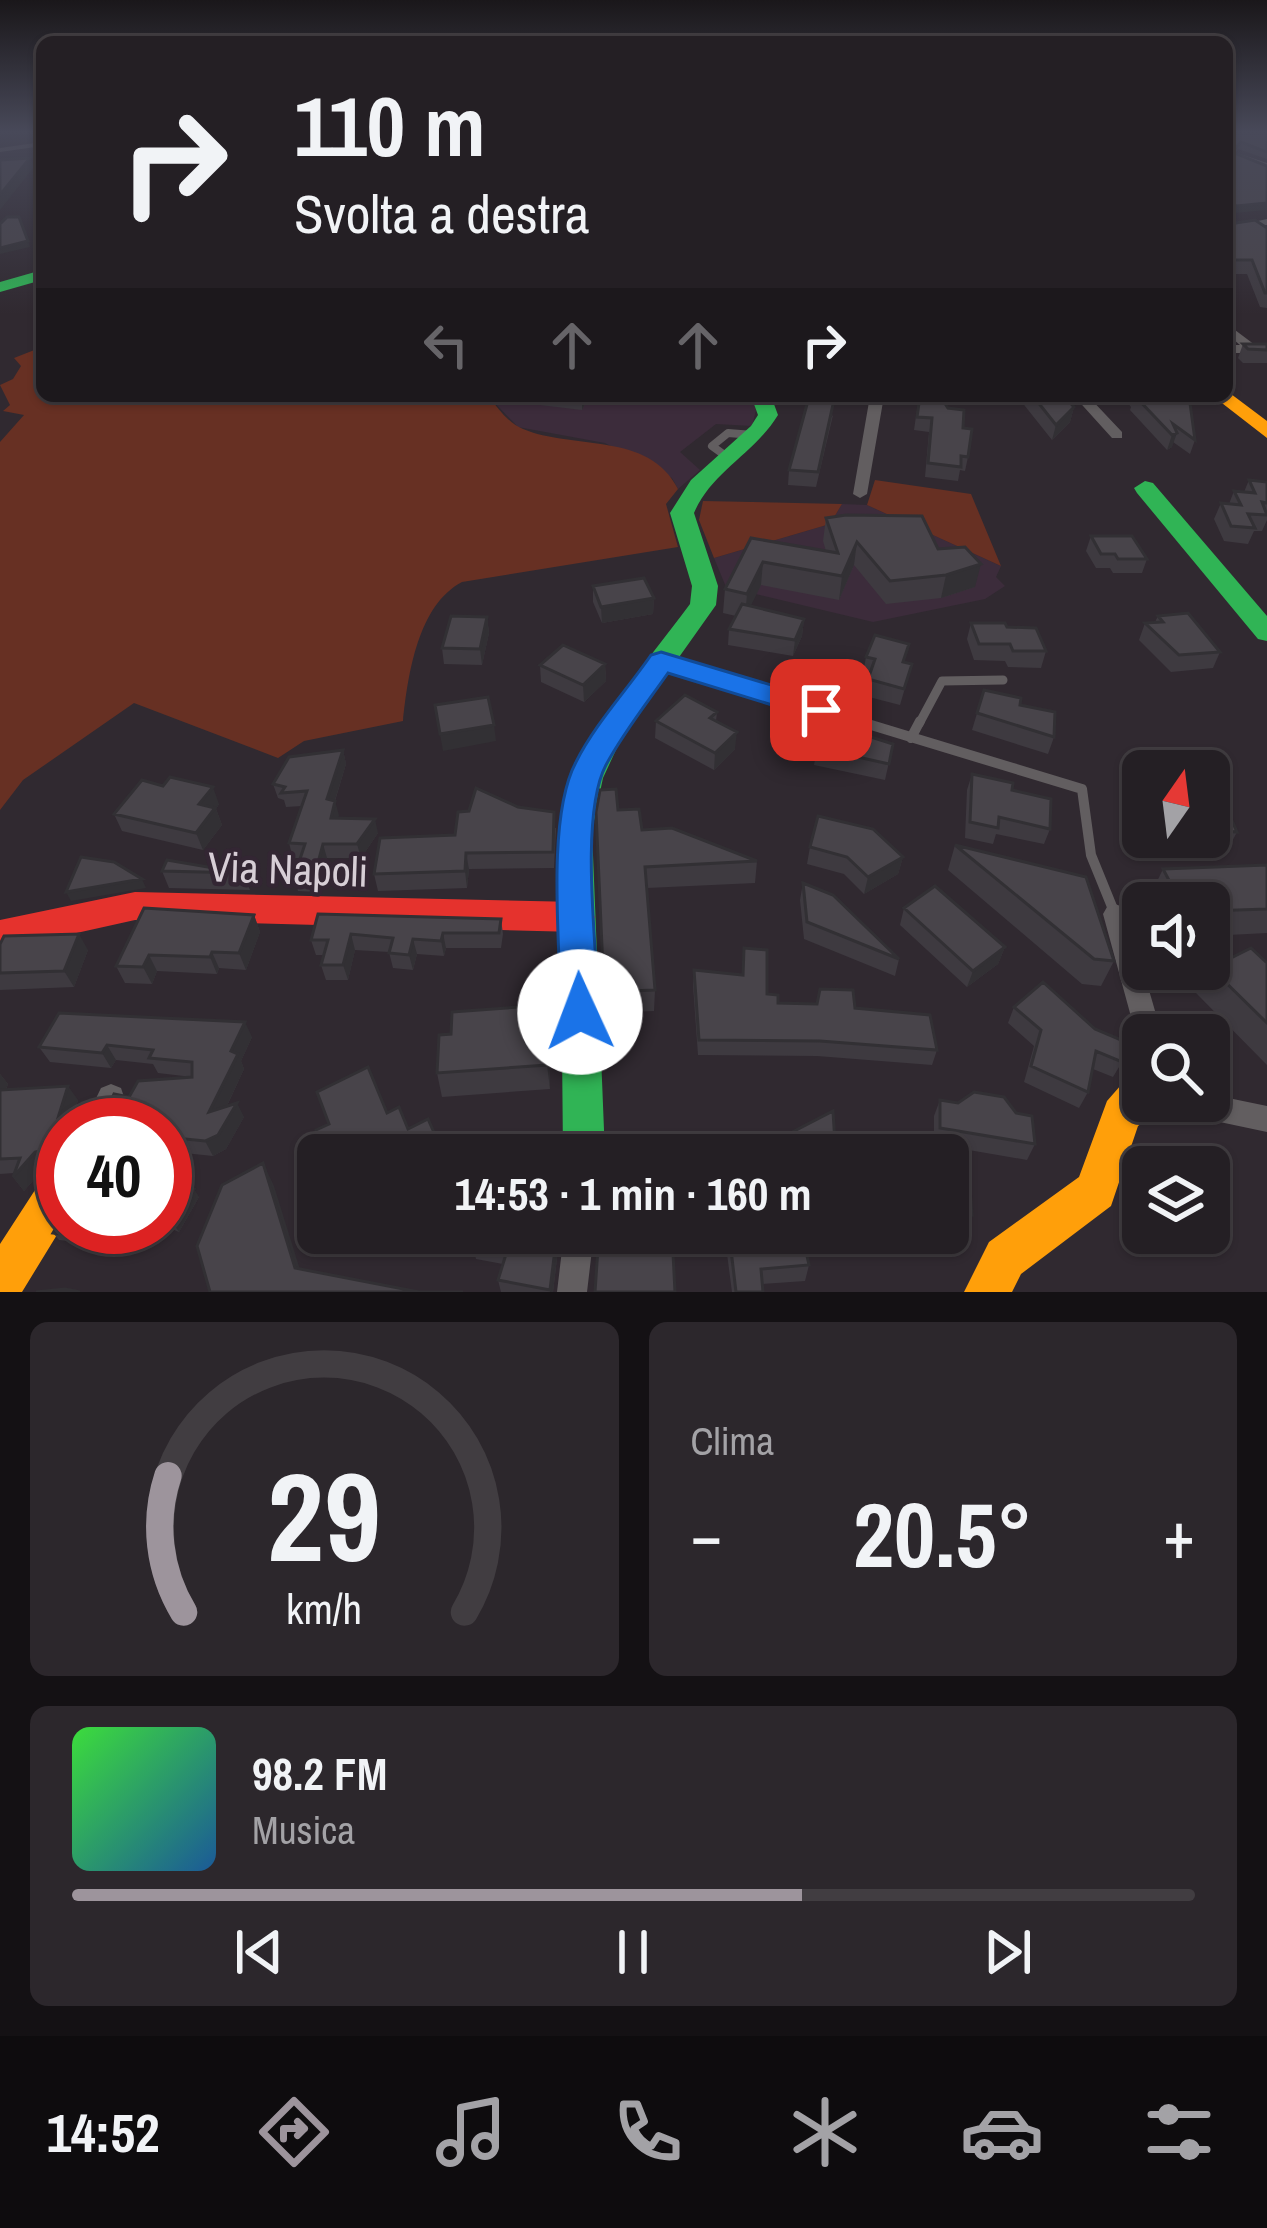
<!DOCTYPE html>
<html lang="it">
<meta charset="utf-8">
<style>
:root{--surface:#241f24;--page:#2c272c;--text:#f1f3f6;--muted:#a3a2a6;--line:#413d41;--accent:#9d949c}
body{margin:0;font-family:"Archivo Narrow",sans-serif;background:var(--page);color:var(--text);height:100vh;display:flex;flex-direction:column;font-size:45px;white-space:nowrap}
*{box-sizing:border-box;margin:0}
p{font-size:39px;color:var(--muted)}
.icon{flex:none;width:66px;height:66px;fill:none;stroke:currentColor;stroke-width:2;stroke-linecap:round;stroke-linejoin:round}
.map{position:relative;height:1292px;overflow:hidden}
.sheet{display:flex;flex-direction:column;gap:30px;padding:30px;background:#141114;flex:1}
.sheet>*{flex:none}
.hud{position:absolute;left:36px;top:36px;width:1197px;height:366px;border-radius:18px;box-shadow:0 3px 9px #0004,0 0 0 3px var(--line);background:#241f24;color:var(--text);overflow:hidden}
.needle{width:78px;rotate:14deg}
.buttons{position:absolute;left:1122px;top:750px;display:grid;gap:24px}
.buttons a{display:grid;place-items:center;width:108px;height:108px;border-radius:18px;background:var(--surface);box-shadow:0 3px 9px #0004,0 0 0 3px var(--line);font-size:60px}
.speed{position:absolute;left:36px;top:1098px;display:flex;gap:24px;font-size:60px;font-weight:700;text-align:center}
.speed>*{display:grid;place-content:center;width:156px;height:156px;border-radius:50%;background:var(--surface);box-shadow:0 3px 9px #0004,0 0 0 3px var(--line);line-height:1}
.speed .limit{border:18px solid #d22;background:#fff;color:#111}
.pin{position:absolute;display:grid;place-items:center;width:102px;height:102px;color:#fff;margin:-51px;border-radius:24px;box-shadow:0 6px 18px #0006}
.me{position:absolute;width:132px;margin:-66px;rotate:358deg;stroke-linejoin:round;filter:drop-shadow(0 0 9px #0008)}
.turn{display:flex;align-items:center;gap:42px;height:252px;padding:0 60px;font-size:54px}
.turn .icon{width:156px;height:156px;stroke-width:2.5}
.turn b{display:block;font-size:84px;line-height:102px}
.lanes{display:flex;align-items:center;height:114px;padding:0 60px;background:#0003;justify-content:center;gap:60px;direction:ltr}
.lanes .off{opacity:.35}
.big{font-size:90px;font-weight:800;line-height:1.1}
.sheet .tile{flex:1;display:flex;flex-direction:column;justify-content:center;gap:18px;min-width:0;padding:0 42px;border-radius:18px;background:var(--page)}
.sheet .dial{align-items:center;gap:0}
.dial svg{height:312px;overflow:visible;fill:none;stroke:var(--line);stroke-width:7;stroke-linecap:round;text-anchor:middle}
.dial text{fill:var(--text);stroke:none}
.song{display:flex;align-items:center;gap:36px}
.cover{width:144px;height:144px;border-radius:18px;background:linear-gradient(135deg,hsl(120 70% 55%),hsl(210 70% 35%))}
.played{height:12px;border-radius:6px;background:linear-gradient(90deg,var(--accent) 65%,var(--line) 65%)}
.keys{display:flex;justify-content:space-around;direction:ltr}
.heat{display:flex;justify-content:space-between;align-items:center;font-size:66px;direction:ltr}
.sheet .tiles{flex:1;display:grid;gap:30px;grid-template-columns:1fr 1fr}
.tile:last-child{grid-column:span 2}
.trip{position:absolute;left:297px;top:1134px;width:672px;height:120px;border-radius:18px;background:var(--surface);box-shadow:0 3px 9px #0004,0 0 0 3px var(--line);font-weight:800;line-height:120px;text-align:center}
.dock{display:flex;height:192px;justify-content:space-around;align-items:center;background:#0e0c0e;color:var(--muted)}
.dock .icon{width:84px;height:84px}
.dock .selected{color:var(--accent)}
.dock b{font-size:54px;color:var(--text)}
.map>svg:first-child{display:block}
.built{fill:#3c2c3b}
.green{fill:#673023}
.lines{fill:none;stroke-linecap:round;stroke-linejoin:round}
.lane-far2{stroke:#625e60;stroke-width:8}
.lane-far1{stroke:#625e60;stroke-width:9}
.lane{stroke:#625e60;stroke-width:10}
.street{fill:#625e60;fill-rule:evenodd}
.fast{fill:#30b455;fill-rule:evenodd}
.slow{fill:#ff9f0a;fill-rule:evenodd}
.jam{fill:#e5322d;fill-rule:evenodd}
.wall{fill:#3e3a40}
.shaded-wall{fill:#323034}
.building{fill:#48444a;stroke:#323034;stroke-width:3}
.route{fill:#1a73e8;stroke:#114b97;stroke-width:3}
.labels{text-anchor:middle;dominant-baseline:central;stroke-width:9;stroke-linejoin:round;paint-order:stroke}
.near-street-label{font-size:42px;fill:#d7ced6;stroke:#332633}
</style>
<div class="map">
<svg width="1267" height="1292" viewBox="0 0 1267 1292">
<rect width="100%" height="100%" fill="#302930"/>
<path class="built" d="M488,396h238l4,8 24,-1 2,7 -4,16 -36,-2 -36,28 20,18 -22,19 -6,-11 -67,-35 -87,-16z
M842,504l25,1 134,61 -5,11 9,9 -20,13 -112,23 -147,-35 -12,-29 116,-34z"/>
<path class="green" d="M42,347v49h446c10,12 20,27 35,33 49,21 126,2 155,60l-12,15 12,43 -216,35c-44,23 -54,92 -59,139l-99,20 -26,17 -144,-55 -111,77 -23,30v-368l24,-27 -21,-4 7,-6 -10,-20 13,-6 8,-13 -7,-8z
M875,480l96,14 30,72 -134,-61z
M703,501l139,3 -12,20 -116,34 -15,-38z"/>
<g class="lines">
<path class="lane-far2" d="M730,459l-18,-13 16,-13 25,2"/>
<path class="lane-far1" d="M666,663l201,61
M919,724l23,-43 61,-1"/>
<path class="lane" d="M858,721l224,68 9,66 24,59
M911,738l9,-17"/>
<path class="street" d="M42,142v4l-42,6v-4z
M1237,153l30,10v6l-33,-12z
M1267,219v6l-40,9v-6z
M1227,324l28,21h12v8h-40v-8h13l-13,-11z
M870,396h14l-17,98 -7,4 -7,-4z
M1074,396h14l34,36v6h-10z
M1115,904l8,3 4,7 35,121h-19v10l-7,-10 -33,-121 4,-7z
M111,1084l10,4 3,9 -13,28h-28l18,-37z
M1209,1094l58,12v26l-85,-18 -10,-4 -4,-9h41z
M564,1233h30l-7,59h-30z"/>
<path class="fast" d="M42,270v10l-42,12v-10z
M751,396h20l7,19c-23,38 -67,57 -84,98l24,73 -2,19 -95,134 -18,39 -11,52 13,325h-42l-3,-325c24,-99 71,-147 130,-226l2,-18 -22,-73 21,-33 60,-54 7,-11z
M1145,481l8,2 114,133v25l-9,-2 -121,-146 -3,-5z"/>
<path class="slow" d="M1227,391l40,30v17l-49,-38 -3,-4h12z
M1143,1079v22h19l-5,11 -19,14 -27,80 -90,68 -9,18h-48l25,-50 90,-65 28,-76 14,-16z
M63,1163v62l-41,67h-22v-48l48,-74z"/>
<path class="jam" d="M135,892l442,10 12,5 6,10 -6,10 -12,5 -442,-12 -135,30v-30z"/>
</g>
<path class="wall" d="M1227,133h40v26l-29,-10 -3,4 32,13 -32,47 -3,9 -3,1 38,5v80l-7,-1 -13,-33h-20z
M1243,344h24v19h-24l-5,-5z
M540,396h49l-7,14 -42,-5z
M919,396l44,32 5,29 -3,14 -5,-1 -2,11 -33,-4 4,-45 -15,-2z
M1017,396h43l14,11 -4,15 -18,18z
M1122,396h61l12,44 -5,14 -17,-12 -1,5 -5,3 -37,-40 1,-3z
M833,415l-17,72 -28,-2 1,-15z
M1249,480l18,2v38l-5,11h-8l-6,13 -24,-3 -10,-22 7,-16 8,1 5,-13 10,1z
M826,518l112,31 37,38 -34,11 -55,6 -32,-39 -15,35 -78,-15 -11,21 54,13 -2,17 -9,20 -65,-11 1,-16 7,-13 -13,-3 2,-24 26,-51 75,13 -3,-10z
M1091,536l56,23 -5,14h-29l-3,-5h-14l-10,-17z
M593,586l61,12 -1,16 -51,9 -9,-21z
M1158,616l62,36 -7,16 -42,4 -32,-32 6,-17 10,-1z
M487,617l2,16 -7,32 -38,-1 -2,-16z
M971,623l36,4 39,24 -5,17 -33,-1 -3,-6 -31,-1 -7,-21z
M866,657l46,7 -12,41 -35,-9 4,-21 -6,-1z
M605,664l1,17 -22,21 -43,-20 -1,-17z
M984,690l36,15 34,32 -6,17 -76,-24z
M717,712l-1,9 19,28 -21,21 -59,-32 1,-17z
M893,744l-8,36 -71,-15 3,-17z
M343,750l3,14 -11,37 3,17 40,15 -17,25h-34l-9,34 -20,-1 -4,-14 6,-19h-7l-4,-15 13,-37 -16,1 -2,-7 -6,-2 -5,-14z
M972,774l40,16 38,39 -6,15 -48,-10 -3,10 -28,-6 2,-48z
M1137,785h6v52h66v-48l28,43 -9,17 -83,-5 -16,-42z
M219,804l-3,5 6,16 -19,25 -81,-19 -8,-17z
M618,810l24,20 115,31 -2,22 -108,5 8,102 -1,21 -49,2 -9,-201z
M556,828l-2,40 -85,1 -2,19 -89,3 -4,-17 81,-39z
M955,845l159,116 -13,25 -19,-2 -134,-114z
M810,847l93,10 -5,17 -34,20 -20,-20 -37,-10z
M1267,865v68l-58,3v-33h-54l-4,-9 12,-25z
M162,871l81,2 7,17 -81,-2z
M803,883l96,76 -4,17 -91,-37 -4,-39z
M904,908l101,39 -7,17 -31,23 -67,-62z
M254,915l6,17 -14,38 -27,-2 -2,6 -60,-3 -5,13 -27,-1 -9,-17z
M501,919l2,15 -2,14h-55l-2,8 -27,-2 -4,16 -20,-2 -4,-16 -34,-2 -7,30h-22l-5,-15 3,-10h-8l-5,-15z
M0,944l88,6 -14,37 -74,3z
M744,948l23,46 11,9 77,5 82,42 -5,15 -115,-9 -119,-1 -5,-70 1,-15 48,5z
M1267,963v102l-71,-72 15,-25z
M1014,1007l108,55 -9,15 -20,-8 -5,23 -9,16 -55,-26 10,-36 -26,-23z
M548,1030l2,59 -108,8 -5,-24 14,-39z
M252,1037l-11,24 3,8 -17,37 17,11 -18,32 -13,7 -48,-5v-26l-59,-13 23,-15 63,-20 -34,-4 -5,-9 -37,-4 -5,8 -61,-6 -11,-15z
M0,1074l8,10 -2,6 72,10 -5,17h3l5,8h-18v37l-17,4 -22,25 -11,-14 1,-4 -14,1z
M940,1100l95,44 -8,16 -93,-16v-28z
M165,1179l34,18 -20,35 -14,-6z
M948,1185l24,30 -9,15 1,9 -7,14 -71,-13v-7h62z
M62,1218l1,9h80l-4,9 -54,7 -26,-3 -6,-7z
M365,1233h40l-10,6z
M560,1233l-7,59h-52l-3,-12 5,-16 -27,-5 -4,-15z
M599,1233h203l7,32 -4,16 -43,3 1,8h-31l-6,-46 -53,-8z"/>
<path class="shaded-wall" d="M30,158l4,9 -34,43v-15z
M1267,203v7l-32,3 -3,9 -5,2 1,-12 7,-2 2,-4z
M28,241l2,6 -30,7v-6z
M582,396h7l-7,14z
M1074,407l-4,15 -18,18 4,-15z
M1177,433l-5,14 -5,3 5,-15z
M857,542l-3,23 -15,35 3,-24z
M763,562l-2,23 -16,33 2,-24z
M981,564l-6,23 -34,11 5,-23z
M654,598l-1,16 -51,9 -1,-16z
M487,617l2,16 -7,32 -2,-16z
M804,619l-2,17 -9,20 2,-16z
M605,664l1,17 -22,21 -1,-17z
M494,725l2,16 -53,10 -3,-17z
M737,732l-2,17 -21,21 1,-17z
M343,750l3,14 -15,49 -4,-14z
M213,787l6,17 -3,5 6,16 -19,25 -7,-17 3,-29z
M335,801l4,14 -5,17 -3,-14z
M375,819l3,14 -17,25 -4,-14z
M323,844l4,14 -9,34 -4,-14z
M466,853l3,16 -2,19 -2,-17z
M903,857l-5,17 -34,20 4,-17z
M142,879l4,9 -75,13 -5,-9z
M254,915l6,17 -14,38 -7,-17z
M443,933l3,15 -2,8 -3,-15z
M79,934l9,16 -14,37 -10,-16z
M351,934l4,16 -7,30 -5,-15z
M413,939l4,15 -4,16 -4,-15z
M1005,947l-7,17 -31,23 6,-16z
M212,952l7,16 -2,6 -7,-17z
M149,955l8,16 -5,13 -9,-17z
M546,1005l2,25 2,59 -3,-24z
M245,1022l7,15 -11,24 3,8 -27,58 -8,-15 22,-61z
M107,1045l9,15 -5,8 -9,-15z
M0,1074l8,10 -8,22z
M68,1086l10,14 -8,25 -12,-7z
M237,1103l7,14 -18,32 -13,7 -8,-15z
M63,1137v25l-17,4 -22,25 -11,-14 22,-25z
M263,1163l11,23 32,103 -11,-21z
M194,1189l5,8 -20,35 -5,-7z
M135,1227h8l-4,9 -5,-7z
M557,1233h3l-7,59h-3z"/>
<path class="building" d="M1227,133h40v19l-26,-10 -9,10 35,14v37l-30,3 -10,-2z
M30,158l-30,37v-35z
M1227,204l9,6 -8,2 1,12 26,-4 12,8v65h-2l-13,-33h-25z
M7,217h12l9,24 -28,7v-24z
M1243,344h24v6l-19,-1z
M920,396h20l8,12 16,2 -1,18 9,1 -4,28 -7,-1v11l-33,-4 4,-45 -15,-1z
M1033,396h27l6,2 8,9 -18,18z
M1135,396h48l7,7 5,37 -22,-16 4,9 -5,2z
M809,397l25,3 -16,72 -29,-2z
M1249,480l18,2v21l-5,-1 5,13 -19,-1 7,14 -24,-2 -10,-23 20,2 -7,-14 21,2z
M846,515l76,1 16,33 27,-2 16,17 -35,11 -56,6 -33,-39 -15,34 -79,-14 -16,32 -22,-5 26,-51 87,15 -12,-35z
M1091,536h41l15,23h-29l-3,-5h-14z
M644,578l10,20 -53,9 -8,-21z
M742,604l62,15 -9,21 -66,-11z
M1188,613l32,39 -41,3 -34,-32 18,-1 -5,-6z
M451,616l36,1 -7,32 -38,-1z
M971,623h34l2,4 29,1 10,23h-33l-3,-7h-31z
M875,635l34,9 -6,18 9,2 -8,25 -36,-10 7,-20 -9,-2z
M563,645l42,19 -22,21 -43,-20z
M984,690l37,8 -1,7 35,7 -1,25 -77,-24z
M685,695l32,17 -7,6 27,14 -22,21 -59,-32z
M488,697l6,28 -54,9 -5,-29z
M824,722l69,22 -4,20 -72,-16z
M343,750l-16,49 8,2 -4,17 44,1 -18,25h-34l-9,34 -20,-1 11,-33 -16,-1 18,-52 -26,2 4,-6 -12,-3 16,-27z
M972,774l41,9 -1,7 39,9 -1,30 -51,-12 -1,11 -28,-6z
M170,777l43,10 -14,17 16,4 -19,25 -82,-19 28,-34 21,6z
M1137,785h6v16z
M476,788l42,19 36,5 -1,40 -87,1 -1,18 -91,3 6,-36 75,-3 3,-23 11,-1z
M616,789l2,21 21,-1 3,21 30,-2 85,33 -112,6 10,123 -51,2 -8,-180 4,-22z
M1209,789h9l19,43 -28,-2z
M818,816l55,13 30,28 -35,20 -21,-20 -37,-10z
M955,845l131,32 28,84 -20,-2z
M81,857l33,5 28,17 -76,13z
M167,860l76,13 -81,-2z
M1267,865v44l-58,2v-8h-28l-18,-34z
M803,883l30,12 66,64 -92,-37z
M935,886l70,61 -32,24 -69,-63z
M144,908l110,7 -15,38 -27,-1 -2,5 -61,-2 -6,12 -27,-1z
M318,914l183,5 -2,14h-56l-2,8 -28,-2 -4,16 -20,-2 4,-15 -42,-4 -8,31h-22l7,-25h-17z
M79,934l-15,37 -64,2v-29l4,-8z
M744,948l23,2v44l11,1v8l39,1 3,-15 33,1 2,18 75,7 7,35 -117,-9 -121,-1 -5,-70 49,5z
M1251,948l16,15v60l-56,-55z
M1043,982l52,47 31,13 -4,20 -26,-11 -8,41 -57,-26 10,-36 -27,-23z
M546,1005l1,60 -110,8 2,-38 12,-1 1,-22z
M59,1013l186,9 -14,29 7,3 -29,58 28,-9 -19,32 -13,6 -40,-4v-12h-75l6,-10 10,-3 8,-18 15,3 9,-16 54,-4v-15l-43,-4 4,-8 -46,-5 -5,8 -63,-6z
M368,1067l19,46 12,-6 9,22 20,-10 16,36h-120l-8,-25 13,-6 -12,-32z
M68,1086l-10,32 18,-1 -6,8h-7v12l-6,10 -22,5 -22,25 7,-19 -20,1v-69z
M974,1092l30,5 12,16 16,3 3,28 -95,-16v-28l18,3z
M833,1111l2,32 51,9v3h-107l-2,-15z
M672,1138l25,17h-93v-7l65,2z
M263,1163l32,105 124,24h44h-253l-13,-46 25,-61z
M165,1179l29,10 -20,36 -9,-4z
M948,1185l22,4 2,26 -10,-1 2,25 -31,-6h15z
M63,1204v23h72l-1,2 -55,7 -26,-3 9,-15z
M474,1233h83l-7,57 -52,-10 9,-29 -35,-7z
M599,1233h73l3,59h-80z
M729,1233h73l7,32 -48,4 2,23h-27z
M65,1289l15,3h-44z"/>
<linearGradient id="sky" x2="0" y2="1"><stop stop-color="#1a171a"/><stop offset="0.42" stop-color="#484959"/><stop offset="1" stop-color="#484959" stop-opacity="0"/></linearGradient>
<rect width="1267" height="314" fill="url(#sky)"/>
<path class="route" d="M661,652l170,51 5,7 -15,10 -153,-47c-21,30 -45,60 -62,92 -27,51 -9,186 -7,247l-6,12 -13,5 -14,-5 -5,-12c-1,-66 -15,-194 15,-250 19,-38 51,-72 75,-107z"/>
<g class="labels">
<g class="near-street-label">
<text transform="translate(288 869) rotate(2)">Via Napoli</text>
</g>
</g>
</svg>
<div class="buttons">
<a><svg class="needle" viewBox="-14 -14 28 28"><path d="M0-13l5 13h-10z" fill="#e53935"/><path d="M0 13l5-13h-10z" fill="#a3a2a6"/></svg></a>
<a><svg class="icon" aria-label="sound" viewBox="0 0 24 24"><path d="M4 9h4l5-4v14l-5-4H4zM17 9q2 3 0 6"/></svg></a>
<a><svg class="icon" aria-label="search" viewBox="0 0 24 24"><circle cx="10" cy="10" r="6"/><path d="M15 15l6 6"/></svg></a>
<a><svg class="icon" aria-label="layers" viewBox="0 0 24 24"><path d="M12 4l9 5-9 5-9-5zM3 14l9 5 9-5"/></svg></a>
</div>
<div class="speed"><div class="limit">40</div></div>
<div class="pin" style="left:821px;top:710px;background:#d93025"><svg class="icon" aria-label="arrive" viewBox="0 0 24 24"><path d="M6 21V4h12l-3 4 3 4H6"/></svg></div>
<svg class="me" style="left:580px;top:1012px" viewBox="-20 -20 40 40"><circle r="19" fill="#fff"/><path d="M0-13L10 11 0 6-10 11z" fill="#1a73e8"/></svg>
<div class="trip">14:53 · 1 min · 160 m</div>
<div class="hud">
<div class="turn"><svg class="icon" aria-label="right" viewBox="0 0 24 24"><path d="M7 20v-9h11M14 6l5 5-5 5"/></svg><div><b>110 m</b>Svolta a destra</div></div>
<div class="lanes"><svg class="icon off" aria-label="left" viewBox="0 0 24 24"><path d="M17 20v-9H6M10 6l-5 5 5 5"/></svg><svg class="icon off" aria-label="ahead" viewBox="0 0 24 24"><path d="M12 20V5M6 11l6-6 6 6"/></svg><svg class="icon off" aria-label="ahead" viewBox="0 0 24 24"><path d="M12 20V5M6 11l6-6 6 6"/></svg><svg class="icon" aria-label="right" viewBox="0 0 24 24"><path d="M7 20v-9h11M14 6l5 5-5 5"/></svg></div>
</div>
</div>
<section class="sheet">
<div class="tiles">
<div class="tile dial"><svg viewBox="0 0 100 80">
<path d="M14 69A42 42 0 1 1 86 69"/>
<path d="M14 69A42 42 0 0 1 10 34" stroke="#9d949c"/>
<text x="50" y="56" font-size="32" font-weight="700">29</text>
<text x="50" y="72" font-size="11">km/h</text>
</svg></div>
<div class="tile"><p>Clima</p>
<div class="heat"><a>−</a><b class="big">20.5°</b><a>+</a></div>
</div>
<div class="tile">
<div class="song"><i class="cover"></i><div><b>98.2 FM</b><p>Musica</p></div></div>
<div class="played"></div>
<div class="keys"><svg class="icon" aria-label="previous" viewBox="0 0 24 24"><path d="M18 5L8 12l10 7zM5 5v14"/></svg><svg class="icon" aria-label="pause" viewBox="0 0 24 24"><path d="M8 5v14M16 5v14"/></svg><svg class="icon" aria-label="next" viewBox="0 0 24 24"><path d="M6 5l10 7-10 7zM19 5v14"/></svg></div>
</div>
</div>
</section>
<nav class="dock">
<b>14:52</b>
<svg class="icon selected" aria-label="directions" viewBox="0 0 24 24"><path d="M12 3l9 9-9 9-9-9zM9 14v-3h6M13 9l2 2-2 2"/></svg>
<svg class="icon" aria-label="music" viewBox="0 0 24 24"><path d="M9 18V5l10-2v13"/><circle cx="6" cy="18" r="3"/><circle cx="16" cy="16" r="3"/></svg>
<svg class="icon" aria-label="phone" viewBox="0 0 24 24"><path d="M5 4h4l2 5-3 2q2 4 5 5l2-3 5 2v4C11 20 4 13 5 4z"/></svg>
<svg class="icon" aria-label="climate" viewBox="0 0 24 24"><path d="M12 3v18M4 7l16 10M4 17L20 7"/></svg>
<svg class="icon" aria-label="car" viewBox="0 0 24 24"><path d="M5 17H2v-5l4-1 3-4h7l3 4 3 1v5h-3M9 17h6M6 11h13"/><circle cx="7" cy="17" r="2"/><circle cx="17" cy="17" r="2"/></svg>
<svg class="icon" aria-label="filters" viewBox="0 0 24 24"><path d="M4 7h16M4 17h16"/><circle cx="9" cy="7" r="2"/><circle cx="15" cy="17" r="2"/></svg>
</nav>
